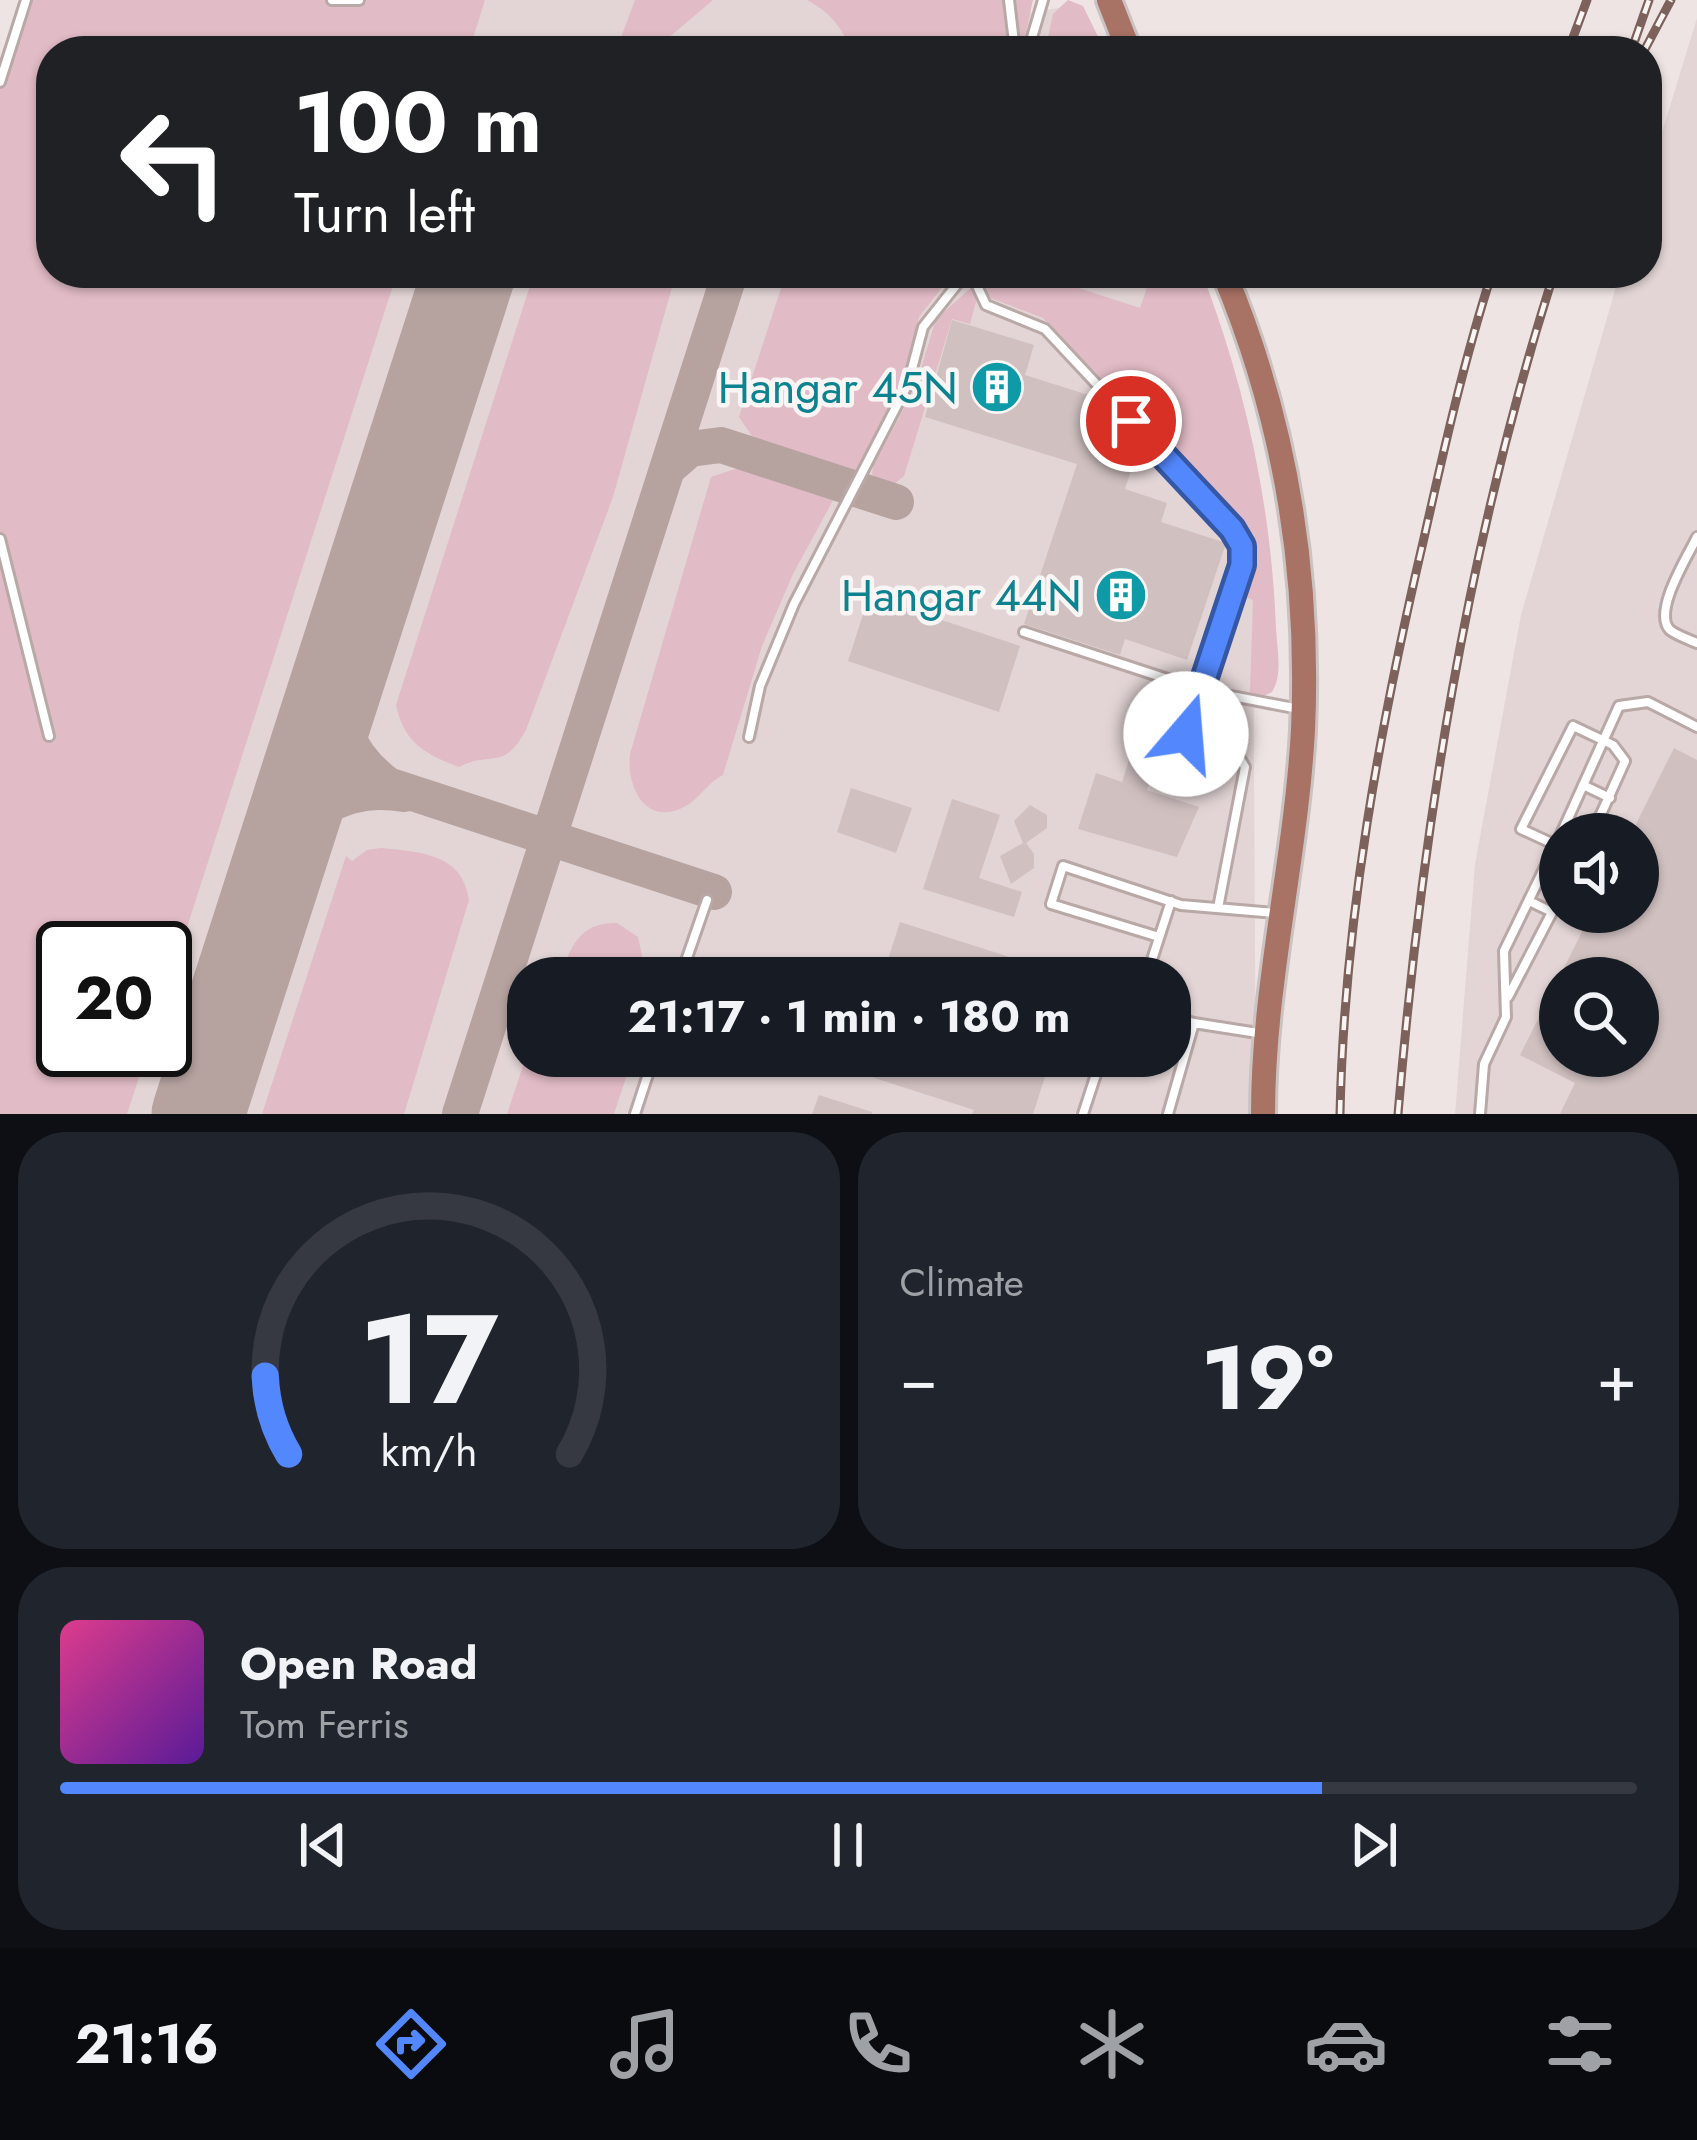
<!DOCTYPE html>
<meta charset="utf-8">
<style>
:root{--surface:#171b24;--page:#20242c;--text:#f1f3f6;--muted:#9ea1a6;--line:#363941;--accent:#5387fd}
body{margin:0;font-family:Jost,sans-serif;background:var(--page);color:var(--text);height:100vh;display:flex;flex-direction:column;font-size:45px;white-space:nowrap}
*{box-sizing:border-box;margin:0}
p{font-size:39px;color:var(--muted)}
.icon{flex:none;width:66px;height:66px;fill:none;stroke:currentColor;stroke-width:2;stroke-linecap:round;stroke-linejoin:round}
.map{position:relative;height:1114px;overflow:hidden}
.drawer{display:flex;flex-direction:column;gap:18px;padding:18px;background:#0d0f14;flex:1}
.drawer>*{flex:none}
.hud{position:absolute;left:36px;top:36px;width:1626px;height:252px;border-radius:48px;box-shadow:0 3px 9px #0004;background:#202124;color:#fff;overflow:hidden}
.buttons{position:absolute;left:1539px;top:813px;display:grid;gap:24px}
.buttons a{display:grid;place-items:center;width:120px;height:120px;border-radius:50%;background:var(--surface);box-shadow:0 3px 9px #0004;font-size:60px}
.speed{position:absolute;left:36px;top:921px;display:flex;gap:24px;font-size:60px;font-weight:700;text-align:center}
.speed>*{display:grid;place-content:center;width:156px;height:156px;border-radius:50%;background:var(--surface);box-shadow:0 3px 9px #0004;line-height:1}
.speed .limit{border:6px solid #111;border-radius:18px;background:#fff;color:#111}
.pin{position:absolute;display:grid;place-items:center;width:102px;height:102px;color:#fff;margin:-51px;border:6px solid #fff;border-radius:50%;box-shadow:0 3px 12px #0007}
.me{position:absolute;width:132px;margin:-66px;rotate:18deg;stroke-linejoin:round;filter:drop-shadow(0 0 9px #0008)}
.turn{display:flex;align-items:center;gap:42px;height:252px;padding:0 60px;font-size:54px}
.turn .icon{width:156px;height:156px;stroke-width:2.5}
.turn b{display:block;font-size:84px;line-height:102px}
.big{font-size:90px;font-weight:700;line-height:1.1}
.drawer .tile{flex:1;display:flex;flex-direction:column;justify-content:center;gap:18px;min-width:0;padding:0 42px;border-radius:48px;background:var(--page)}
.drawer .dial{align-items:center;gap:0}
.dial svg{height:312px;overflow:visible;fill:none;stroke:var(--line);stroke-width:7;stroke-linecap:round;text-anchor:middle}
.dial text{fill:var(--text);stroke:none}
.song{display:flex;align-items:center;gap:36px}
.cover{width:144px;height:144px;border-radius:18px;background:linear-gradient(135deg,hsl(330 70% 55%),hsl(270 70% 35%))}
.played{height:12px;border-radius:6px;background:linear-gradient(90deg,var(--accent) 80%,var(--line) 80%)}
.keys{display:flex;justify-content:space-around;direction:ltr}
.heat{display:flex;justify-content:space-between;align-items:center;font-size:66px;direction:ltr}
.drawer .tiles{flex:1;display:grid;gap:18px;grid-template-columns:1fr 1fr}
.tile:last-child{grid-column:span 2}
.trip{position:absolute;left:507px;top:957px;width:684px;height:120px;border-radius:48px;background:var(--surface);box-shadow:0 3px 9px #0004;font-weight:700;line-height:120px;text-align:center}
.dock{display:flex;height:192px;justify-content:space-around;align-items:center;background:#090b0e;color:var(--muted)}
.dock .icon{width:84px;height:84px}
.dock .current{color:var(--accent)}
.dock b{font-size:54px;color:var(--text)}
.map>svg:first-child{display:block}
.built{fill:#e3d5d5;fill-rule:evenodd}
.green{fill:#e1bbc6}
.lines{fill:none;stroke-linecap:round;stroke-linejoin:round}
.taxiway{stroke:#b6a3a0;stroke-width:36}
.runway{stroke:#b6a3a0;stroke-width:93}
.building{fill:#d0c0c0;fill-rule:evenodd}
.lane-casing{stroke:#b8a8a6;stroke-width:14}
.primary-casing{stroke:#cac3c1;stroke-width:30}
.lane{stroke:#fff;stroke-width:8}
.primary{stroke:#a87265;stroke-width:24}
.rail-casing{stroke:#7d625c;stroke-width:9}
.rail{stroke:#faf5f5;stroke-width:4.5;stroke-dasharray:14;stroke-linecap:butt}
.route-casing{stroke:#3658a4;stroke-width:30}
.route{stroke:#5387fd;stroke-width:21}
.labels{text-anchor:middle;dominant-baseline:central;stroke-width:9;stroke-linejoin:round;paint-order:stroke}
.culture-label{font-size:45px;fill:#0d838f;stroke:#faf5f5;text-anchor:end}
</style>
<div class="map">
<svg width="1697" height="1114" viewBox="0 0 1697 1114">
<rect width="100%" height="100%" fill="#efe4e4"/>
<path class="built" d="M26,0h992l5,14 53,-9 21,46h-1046v222h1147l45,147 10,164 3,530h-1256zM63,948h102v102h-102zM528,978h642v78h-642z
M1697,18v1096h-242l20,-250 46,-249 99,-342h27v-92zM1560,834h78v78h-78zM1560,978h78v78h-78z"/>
<path class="green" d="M26,0h459l-16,51h-418v222h346l-232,723v-48h-102v102h85l-21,64h-127v-1037z
M635,0h78l-60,51h-37z
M807,0h226l-11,51h-170c-10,-23 -22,-39 -45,-51z
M1068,0l15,6 22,45h-60l8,-37z
M534,273h142l-63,224 -87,233c-23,42 -34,20 -67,37 -34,-13 -55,-24 -63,-62z
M786,273h167l-34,44 -16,64 -49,96 -96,-32 -19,-28z
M983,273h49l108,35 12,-35h50c44,115 69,232 74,355 1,21 7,47 -4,64l-8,4 -14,-3 3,-93 -11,-5 8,-26 -5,-39 -202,-212 -55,-21z
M973,286l4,12 -7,26 -18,-5 -48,157 -11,9 -15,-1 -6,-10 1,-8 42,-78 21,-69z
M747,465l90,28 -44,81 -31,72 -39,129c-16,8 -22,22 -37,31 -40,22 -60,-19 -56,-52l81,-277z
M381,848c38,4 82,5 88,52l-65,214h-142l84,-258 6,5 15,-11z
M617,923l21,14 9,41h-88c13,-32 19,-55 58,-55z
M528,1051v5h105l-19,58h-107z"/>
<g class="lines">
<path class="taxiway" d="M667,469l23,-20 31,-4 175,57
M345,658c-20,49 3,98 43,127l326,107
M276,874c16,-59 68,-90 128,-80
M460,1114l270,-841"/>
<path class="runway" d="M198,1114l271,-841"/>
</g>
<path class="building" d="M952,320l82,25 -9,30 73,23 -5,26 32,10 -3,10 16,5 -13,40 42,14 -6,19 65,21 -39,117 -62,-21 -5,16 -96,-31 53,-160 -152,-47z
M869,596l151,50 -21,66 -151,-51z
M1674,748l23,12v354h-137l15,-31 -55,-28 72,-143h46v-78h-7zM1560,978h78v78h-78z
M1129,760l25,8 -7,22 52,17 -22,50 -99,-28 18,-56 26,9z
M851,788l61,20 -16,45 -59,-21z
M952,799l48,16 -21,63 43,14 -8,25 -91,-28z
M1030,805l17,10v13l-21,15 8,11v14l-23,16 -11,-28 23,-13 -9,-22z
M900,922l169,54v2h-187z
M858,1056h178l-5,16 14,5 -12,37h-61l2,-4 -121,-39z
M819,1095l53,17v2h-60z"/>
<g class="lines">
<g class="lane-casing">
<path id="lane" d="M332,0h27
M1009,0l6,51
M1028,51l15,-51
M0,82l26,-82
M971,273l15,32 59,24 187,200 10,17v19l-56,169 50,18 9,15 -27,141
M1697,537c-9,19 -45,75 -27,93 6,5 20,10 27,13
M0,539l49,197
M1024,632l177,58 98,19
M749,737l11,-51 34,-82 114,-220 15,-57 43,-54
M1583,785l27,13
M1561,834l58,-128 29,-4 49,25
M1560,847l-39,-18 52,-103 40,19 12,16 -33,73
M1529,901l23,11
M1159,937l-108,-33 12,-38 118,39 94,8
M1148,972l23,-71
M680,978l27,-78
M1508,997l52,-100
M1194,1023l70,11
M635,1114l19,-58
M1083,1114l19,-58
M1168,1114l26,-91 -24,-7
M1480,1114l4,-50 22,-47 -2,-66 56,-115"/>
</g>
<g class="primary-casing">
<path id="primary" d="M1109,0l20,51
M1224,273c61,146 86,299 79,457 -7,129 -40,254 -40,384"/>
</g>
<use href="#lane" class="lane"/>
<use href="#primary" class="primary"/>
<g class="rail-casing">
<path id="rail" d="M1635,40l14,-40
M1568,51l19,-51
M1644,51l27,-51
M1340,1114c4,-194 40,-388 84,-576 20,-89 40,-178 68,-265
M1398,1114c24,-285 69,-567 156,-841"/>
</g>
<use href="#rail" class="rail"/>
</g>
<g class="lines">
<g class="route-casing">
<path id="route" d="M1131,421l101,108 10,17v19l-56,169"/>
</g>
<use href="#route" class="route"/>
</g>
<defs>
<g id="building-disc" transform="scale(2.7)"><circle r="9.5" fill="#0f9aa8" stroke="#faf5f5"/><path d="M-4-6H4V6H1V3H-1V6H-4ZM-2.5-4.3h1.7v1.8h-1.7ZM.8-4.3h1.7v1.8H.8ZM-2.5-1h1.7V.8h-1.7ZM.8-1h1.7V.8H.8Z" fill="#fff"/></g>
</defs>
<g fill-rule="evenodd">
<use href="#building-disc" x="997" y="387"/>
<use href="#building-disc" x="1121" y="595"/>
</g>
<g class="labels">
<g class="culture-label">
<text x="958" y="387">Hangar 45N</text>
<text x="1082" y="595">Hangar 44N</text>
</g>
</g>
</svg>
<div class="buttons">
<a><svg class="icon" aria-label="sound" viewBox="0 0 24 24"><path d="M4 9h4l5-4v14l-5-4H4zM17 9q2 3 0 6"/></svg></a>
<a><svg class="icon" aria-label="search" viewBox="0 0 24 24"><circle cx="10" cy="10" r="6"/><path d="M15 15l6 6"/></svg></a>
</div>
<div class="speed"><div class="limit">20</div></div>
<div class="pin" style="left:1131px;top:421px;background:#d93025"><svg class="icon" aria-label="arrive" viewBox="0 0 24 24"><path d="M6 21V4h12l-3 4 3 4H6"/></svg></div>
<svg class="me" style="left:1186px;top:734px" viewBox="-20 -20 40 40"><circle r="19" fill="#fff"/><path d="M0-13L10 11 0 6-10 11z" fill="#5387fd"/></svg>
<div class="trip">21:17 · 1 min · 180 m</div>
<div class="hud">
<div class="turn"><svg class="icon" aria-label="left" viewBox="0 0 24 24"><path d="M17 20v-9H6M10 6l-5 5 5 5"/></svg><div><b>100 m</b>Turn left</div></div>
</div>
</div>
<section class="drawer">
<div class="tiles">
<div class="tile dial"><svg viewBox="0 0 100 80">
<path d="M14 69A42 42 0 1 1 86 69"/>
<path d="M14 69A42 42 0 0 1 8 49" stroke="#5387fd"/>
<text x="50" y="56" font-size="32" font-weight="700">17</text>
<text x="50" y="72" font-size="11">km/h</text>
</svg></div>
<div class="tile"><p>Climate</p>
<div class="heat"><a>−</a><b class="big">19°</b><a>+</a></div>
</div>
<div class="tile">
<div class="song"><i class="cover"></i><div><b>Open Road</b><p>Tom Ferris</p></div></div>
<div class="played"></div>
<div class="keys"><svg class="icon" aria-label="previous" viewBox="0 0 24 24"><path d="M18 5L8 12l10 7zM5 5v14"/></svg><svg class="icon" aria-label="pause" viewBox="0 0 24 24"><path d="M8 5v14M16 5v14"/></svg><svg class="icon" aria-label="next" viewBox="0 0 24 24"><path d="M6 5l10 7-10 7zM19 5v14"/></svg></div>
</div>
</div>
</section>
<nav class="dock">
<b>21:16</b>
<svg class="icon current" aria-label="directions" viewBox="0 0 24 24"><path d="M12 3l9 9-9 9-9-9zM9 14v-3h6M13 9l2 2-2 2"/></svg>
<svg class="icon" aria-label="music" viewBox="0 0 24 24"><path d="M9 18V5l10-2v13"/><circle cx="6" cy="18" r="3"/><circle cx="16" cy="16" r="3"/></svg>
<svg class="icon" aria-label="phone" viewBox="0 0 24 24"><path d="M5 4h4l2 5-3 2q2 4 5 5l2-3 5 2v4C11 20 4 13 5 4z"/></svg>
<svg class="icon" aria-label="climate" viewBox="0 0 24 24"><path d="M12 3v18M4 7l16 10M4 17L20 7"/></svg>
<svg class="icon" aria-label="car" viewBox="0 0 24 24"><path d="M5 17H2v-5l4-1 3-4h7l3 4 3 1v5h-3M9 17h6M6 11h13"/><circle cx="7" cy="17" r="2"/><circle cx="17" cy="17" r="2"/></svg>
<svg class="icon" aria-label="filters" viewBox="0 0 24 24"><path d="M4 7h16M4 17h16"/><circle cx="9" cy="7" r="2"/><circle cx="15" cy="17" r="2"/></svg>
</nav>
